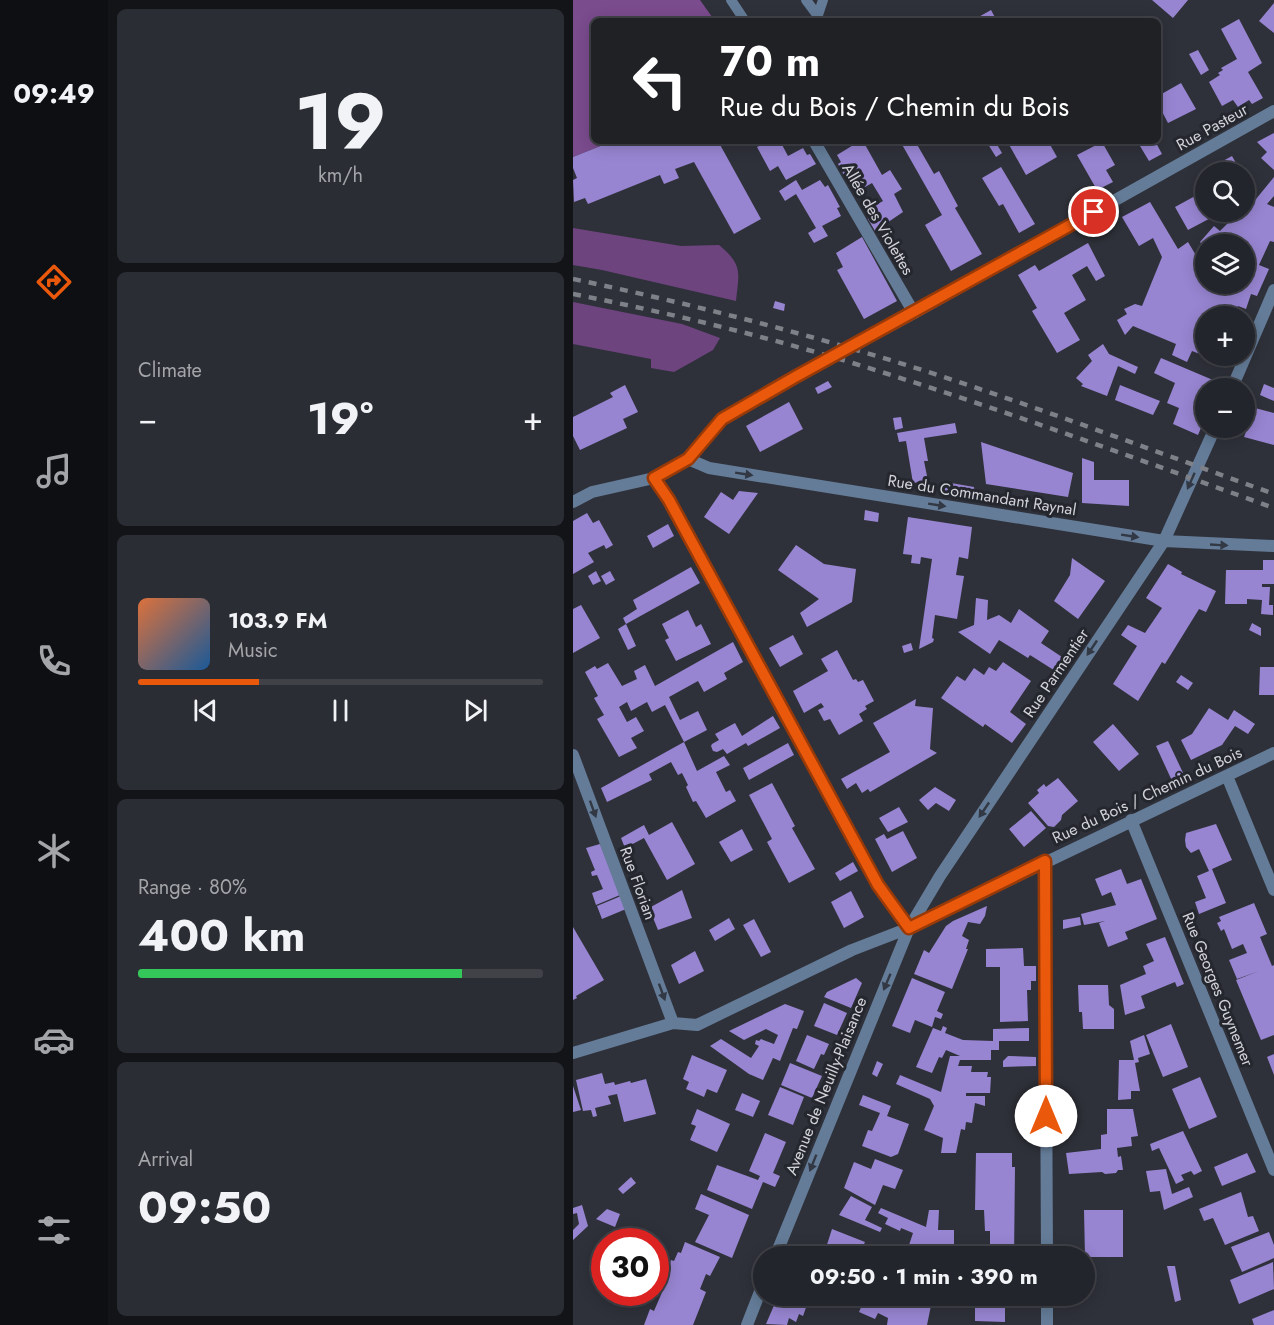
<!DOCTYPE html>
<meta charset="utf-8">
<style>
:root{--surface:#23252c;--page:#2b2d34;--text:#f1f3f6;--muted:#a3a5a9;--line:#404248;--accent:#ea580c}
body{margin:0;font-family:Jost,sans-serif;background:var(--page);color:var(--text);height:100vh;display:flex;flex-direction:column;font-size:22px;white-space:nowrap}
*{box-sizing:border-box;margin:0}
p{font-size:20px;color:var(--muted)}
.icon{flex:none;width:33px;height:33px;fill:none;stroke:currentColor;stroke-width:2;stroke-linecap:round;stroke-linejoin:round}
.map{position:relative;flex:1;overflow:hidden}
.details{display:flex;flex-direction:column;gap:9px;padding:9px;background:#131418;width:465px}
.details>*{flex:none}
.top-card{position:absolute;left:18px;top:18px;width:570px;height:126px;border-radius:9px;box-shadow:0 3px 15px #0003,0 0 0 2px var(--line);background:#202124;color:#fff;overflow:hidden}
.controls{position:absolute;left:622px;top:162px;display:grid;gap:12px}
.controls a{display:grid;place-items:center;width:60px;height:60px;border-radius:50%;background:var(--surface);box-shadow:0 3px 15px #0003,0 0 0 2px var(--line);font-size:30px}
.speed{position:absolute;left:18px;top:1228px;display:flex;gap:12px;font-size:30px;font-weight:700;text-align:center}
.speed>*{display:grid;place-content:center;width:78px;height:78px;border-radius:50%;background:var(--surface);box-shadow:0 3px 15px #0003,0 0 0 2px var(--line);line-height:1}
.speed .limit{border:9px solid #d22;background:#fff;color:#111}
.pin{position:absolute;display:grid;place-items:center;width:51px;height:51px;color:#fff;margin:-26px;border:3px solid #fff;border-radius:50%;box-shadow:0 2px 6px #0007}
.me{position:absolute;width:66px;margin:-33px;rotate:0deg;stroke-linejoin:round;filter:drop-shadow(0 0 4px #0008)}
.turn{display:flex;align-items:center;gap:21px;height:126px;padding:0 30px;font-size:27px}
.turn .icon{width:78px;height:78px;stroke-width:2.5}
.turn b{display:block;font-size:42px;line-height:51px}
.big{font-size:45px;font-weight:700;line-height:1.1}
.details .tile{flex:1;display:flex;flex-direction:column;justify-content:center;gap:9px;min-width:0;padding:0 21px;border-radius:9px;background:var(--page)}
.details .dial{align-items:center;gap:0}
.dial b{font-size:78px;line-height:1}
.song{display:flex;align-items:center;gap:18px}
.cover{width:72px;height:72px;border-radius:9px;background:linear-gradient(135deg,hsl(20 70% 55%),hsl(210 70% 35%))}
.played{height:6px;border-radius:3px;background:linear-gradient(90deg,var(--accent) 30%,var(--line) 30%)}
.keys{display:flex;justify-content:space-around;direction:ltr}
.heat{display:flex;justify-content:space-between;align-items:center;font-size:33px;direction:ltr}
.charge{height:9px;border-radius:4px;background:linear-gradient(90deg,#34c759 80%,var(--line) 0)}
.trip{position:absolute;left:180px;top:1246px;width:342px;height:60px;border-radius:30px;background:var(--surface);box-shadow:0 3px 15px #0003,0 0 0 2px var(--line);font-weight:700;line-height:60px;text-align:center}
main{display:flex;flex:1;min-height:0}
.dock{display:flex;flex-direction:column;width:108px;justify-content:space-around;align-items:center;background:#0e0f12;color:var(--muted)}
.dock .icon{width:42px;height:42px}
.dock .selected{color:var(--accent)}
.dock b{font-size:27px;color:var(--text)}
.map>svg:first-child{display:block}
.green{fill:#6e447f}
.forest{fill:#7a4b8d}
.building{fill:#9885d2}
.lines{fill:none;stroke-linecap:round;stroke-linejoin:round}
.service{stroke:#647c98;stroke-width:10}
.minor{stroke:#647c98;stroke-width:12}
.tertiary{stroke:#647c98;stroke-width:12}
.rail{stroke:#7f8188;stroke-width:4.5;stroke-dasharray:8 8;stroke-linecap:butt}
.oneway{fill:#323844}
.route-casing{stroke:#983908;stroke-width:15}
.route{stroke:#ea580c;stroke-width:10}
.labels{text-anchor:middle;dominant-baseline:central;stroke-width:6;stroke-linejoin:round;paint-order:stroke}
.street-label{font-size:16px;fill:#d2d3d9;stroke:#25272f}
</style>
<main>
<nav class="dock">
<b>09:49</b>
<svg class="icon selected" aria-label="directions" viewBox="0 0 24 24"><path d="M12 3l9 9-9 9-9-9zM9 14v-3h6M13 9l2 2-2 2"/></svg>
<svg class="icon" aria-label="music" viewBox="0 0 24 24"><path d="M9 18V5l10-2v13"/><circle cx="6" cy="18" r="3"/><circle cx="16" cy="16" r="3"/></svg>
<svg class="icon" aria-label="phone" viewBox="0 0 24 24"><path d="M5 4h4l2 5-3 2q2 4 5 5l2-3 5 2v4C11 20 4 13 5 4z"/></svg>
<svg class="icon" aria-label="climate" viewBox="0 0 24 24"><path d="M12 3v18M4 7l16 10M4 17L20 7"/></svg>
<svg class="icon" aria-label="car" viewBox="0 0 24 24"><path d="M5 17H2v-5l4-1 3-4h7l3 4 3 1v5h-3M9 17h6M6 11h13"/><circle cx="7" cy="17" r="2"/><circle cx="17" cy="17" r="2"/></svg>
<svg class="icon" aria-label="filters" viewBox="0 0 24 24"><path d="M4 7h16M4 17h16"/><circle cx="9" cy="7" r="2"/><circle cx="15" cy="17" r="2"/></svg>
</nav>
<section class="details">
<div class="tile dial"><b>19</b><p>km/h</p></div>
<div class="tile"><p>Climate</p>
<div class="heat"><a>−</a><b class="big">19°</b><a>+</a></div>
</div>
<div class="tile">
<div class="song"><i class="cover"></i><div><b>103.9 FM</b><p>Music</p></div></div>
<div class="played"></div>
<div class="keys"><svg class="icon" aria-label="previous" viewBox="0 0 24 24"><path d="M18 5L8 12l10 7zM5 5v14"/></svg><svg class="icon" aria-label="pause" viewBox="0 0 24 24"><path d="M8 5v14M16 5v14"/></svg><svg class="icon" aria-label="next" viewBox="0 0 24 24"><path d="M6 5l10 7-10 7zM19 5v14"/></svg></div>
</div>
<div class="tile"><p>Range · 80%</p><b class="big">400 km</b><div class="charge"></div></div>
<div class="tile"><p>Arrival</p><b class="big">09:50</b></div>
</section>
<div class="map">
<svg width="701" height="1325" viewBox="0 0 701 1325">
<rect width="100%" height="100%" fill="#2f313a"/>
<path class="green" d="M0,228l108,18 38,-1c24,20 20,27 17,56l-134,-31 -29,-5z
M0,302l109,22 38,14 -7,12 -39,22 -23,-4v-9l-78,-15z"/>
<path class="forest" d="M0,0h127l15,21h-121v120h19l-40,16z"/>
<path class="building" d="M579,0h36l-15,18z
M701,3v30l-15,-12z
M418,10l6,11h-21l-1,-2z
M666,19l23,44 -14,9 15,26 -11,6 -3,-4 -11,7 -5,-7 -11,6 -13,-24 11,-7 -2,-2 5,-3 -2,-2 16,-9 -16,-30z
M625,50l11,20 -8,5 -12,-21z
M608,83l15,26 -28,14 -10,-19v-8z
M701,133v37l-13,-12 6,-6 -10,-10z
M40,141h105l43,78 -27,15 -40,-72 -19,7 4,9 -15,6 -4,-9 -72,29 -3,-6 -11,4 -1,-22 4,-2 -4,-10v-11z
M191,141h16l8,15 15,-8 4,7 3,-1 6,10 -30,16 -8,-14 -8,5 -13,-24 8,-4z
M281,141h9l19,34 8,-5 12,19 -8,5 9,18 -28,19 -7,-12 5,-3 -4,-7 14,-8 -11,-18 -14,8 -4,-8 -4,3 -12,-22 3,-2 -4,-7 18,-11z
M327,141h15l19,33 5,-3 19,35 -3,2 27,46 -31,17 -26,-46 17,-10z
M413,141h9l7,12 -6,4z
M434,141h41l9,16 -31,18z
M564,141h18l7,13 -13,7z
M529,142l13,23 -9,5 7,12 -16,8 -20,-35z
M659,156l9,16h-26l-3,-5z
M428,167l34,57 -16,9 -16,-29 -4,2 -17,-28z
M701,177v19l-7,8 7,3v35l-4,-1 -11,24 10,4 -12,27 -6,-2 -5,15 -8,-3 -5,10h-27v40h26l-4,9 -36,-14 -5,11 -15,-7 4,-11 -43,-18 -8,9 -8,-15 10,-6 -3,-5 11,-5 7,2 20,-49 -9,-19 -14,8 -17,-29 28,-15 28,47 10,-7 9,15 9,-9v36h39v-40h-39v4l-6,-6 14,-16 6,5 8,-8 -5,-5 6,-6h16v-33l11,20z
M223,180l6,10 18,-10 5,7 3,-2 12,22 -3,1 4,8 -19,10 6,10 -14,7 -6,-10 8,-5 -20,-34 -11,7 -6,-10z
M633,190v22h16l-34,18 -13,-23z
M289,237l35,64 -33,18 -27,-49 6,-3 -7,-14z
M515,243l17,33 -9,5 -9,-15 -15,9 14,25 -22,13 16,27 -23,13 -25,-42 5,-3 -19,-33 17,-10 4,6z
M202,301l10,3 -1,7 -11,-3z
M530,344l6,10 29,13 -3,7 -17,-8 -11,30 -26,-10 2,-2 -7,-6 16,-17 -4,-6z
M588,358l59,25 -2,5h-12v28l-8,19 -25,-11 6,-16 -12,-5 8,-20 -21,-10z
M255,381l4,6 -14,7 -3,-6z
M691,384l10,4v13l-14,-6z
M52,385l13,27 -15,7 4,9 -47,22 -7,-14v-19l40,-20 -3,-4z
M547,385l40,16 -7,14 -38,-15z
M216,402l14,27 -43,23 -14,-26z
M682,408l19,5v32l-30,-8z
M328,417l2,11 -8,2 -2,-12z
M382,423l2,10 -33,5 4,23h-4l4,20 -15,2 -7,-42 -7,1 -2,-9z
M408,442l92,31 -5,24 -82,-13z
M509,458l12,4v18h35v26l-47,-3z
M372,482l29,5 2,12 -33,-6z
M166,491l19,2 -29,41 -25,-17 17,-25 12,8z
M292,510l14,3 -1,9 -14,-2z
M14,513l6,10 6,-3 14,25 -7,4 -2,-4 -16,8 6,9 -21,12v-53z
M335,517l64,10 -4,32 -9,-2 -3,18 8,1 -7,43 -22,-4 -3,23 2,1 -1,3 -14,7 13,-90 -11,-2 -1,7 -9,-1 1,-8 -9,-1z
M95,524l6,12 -21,12 -6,-12z
M223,545l28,19 32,5 -4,33 -45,25 -7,-14 19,-14 -41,-29z
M499,558l33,23 -27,38 -24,-18 16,-26z
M690,560h11v24h-12v3h8l-1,18h4v10l-12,-1 1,-14 -15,-1v5h-22l1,-34h37z
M595,564l14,8 -1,2 35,17 -10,21 -7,-3 -34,55 -3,-2 -24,39 -25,-17 24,-38 -16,-11 7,-10 17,8 17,-25 -16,-10z
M118,567l9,16 -74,41 -3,-6 14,-9 -4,-9z
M23,571l5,10 -8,4 -5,-9z
M37,571l5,9 -9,5 -5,-9z
M403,598l12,2 -1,20 12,-5 12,8 8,-14 30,22 -8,12 27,18 -8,13 -30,-19 -2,3 -29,-18 -9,14 -32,-22 16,-7z
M8,605l19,33 -27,15v-44z
M115,610l8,17 5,-3 10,20 -35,17 -11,-21 4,-2 -7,-14z
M679,623l9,5v8l-12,-6z
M53,624l10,22 -8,4 -10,-21z
M220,635l10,19 -23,13 -11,-19z
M160,642l10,20 -19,11 3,6 -23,13 -6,-11 -29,16 11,23 18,-9 9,19 -23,12 -19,-37 -13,7 -5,-10 -16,9 -4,-9 -8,5 8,15 9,-5 8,14 -13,7 6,10 -18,9 -22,-38 7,-4 -10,-17 4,-2 -13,-24 10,-6 2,3 11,-6 14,23 15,-7 -3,-8 11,-6 10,21z
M338,643l2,7 -9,3 -2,-7z
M264,650l16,30 3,-1 2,3 5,-2 11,21 -9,5 2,3 -8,5 4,7 -24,14 -9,-16 -6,2 -6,-11 6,-3 -3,-4 -17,10 -11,-22 35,-20 -7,-12z
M430,662l28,19 -21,31 16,12 -14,19 -27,-19 -2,3 -42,-29 16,-22 8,5 9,-13 10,7 5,-8 7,4z
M687,667h14v28h-15z
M608,675l12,8 -5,7 -12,-8z
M343,699l-1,7 18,2 -3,41 7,4 -67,39 -2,-3 -6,4 -6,-10 -9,6 -6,-10 49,-27 -17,-29z
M636,708l19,12 6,-10 21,14 -7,10 -13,-8 -13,19 -31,15 -10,-20 11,-6z
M200,716l7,12 -32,18 -2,-3 -19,11 -4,-5 -6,3 -4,-1 -2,-5 1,-2 7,-4 -4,-6 20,-11 7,13z
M540,724l26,30 -20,17 -26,-29z
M595,741l17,36 -12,6 -17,-37z
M111,742l13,29 27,-15 6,9 -14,7 10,20 4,-2 6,11 -30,17 -10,-17 -3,1 -7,-15 2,-2 -6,-12 -4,2 -7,-13 -22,12 3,6 -45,22 -6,-14z
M215,743l6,12 -45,25 -6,-12z
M485,778l20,23 -16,14 -1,5 -7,7 -6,-1 -20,-23 11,-10 -2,-3 7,-6 2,3z
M199,783l23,43 -3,2 23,41 -26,14 -22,-41 5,-3 -23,-44z
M362,787l21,13 -7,11 -13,-8 -8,7 -9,-10z
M326,807l9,15 -20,10 -9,-14z
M458,811l15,17 -22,19 -15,-18z
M99,822l23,42 -28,16 -23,-42 -19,10 -4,-10 23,-13 5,10z
M643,824l16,36 -20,9 14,34 -27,11 -4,-12 11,-4 -9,-22 12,-5 -10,-22 -8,4 -5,-6 -1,-7 1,-7z
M169,829l11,21 -22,12 -12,-20z
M330,831l14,27 -25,14 -17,-33 9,-5 3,5z
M27,844l20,51 -24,10 -4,-12 11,-4 -6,-14 -5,1 -1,-4 4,-2 -9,-22z
M280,862l5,9 -18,10 -5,-8z
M548,869l6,15 14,-5 16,40 -32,13 3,7 -20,8 -9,-24 6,-2 -21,4 -3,-11 35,-9 -5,-13 -9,4 -7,-17z
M109,890l10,28 -34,12 -9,-22z
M278,891l13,26 -20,11 -13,-26z
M48,896l5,13 -24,10 -5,-13z
M681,903l13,31 -7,3 12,29 2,-1v70l-13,5 -25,-60 23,-9 -22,8 -8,-19 18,-7 -4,-9 -11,5 -8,-20 -3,2 -4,-8 4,-2 -2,-4z
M414,906l-2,10 -5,8 -12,-2 -6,14 7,4 -3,9h2l-16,40 -38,-15 10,-24 5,3 17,-27 7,-5z
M507,917l1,8 -18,4v-9z
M156,918l6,11 -20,12 -6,-11z
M181,919l17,33 -10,5 -18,-32z
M0,927l31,53 -28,16 1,2 -4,2z
M592,937l19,47 -7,3 -2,-5 -34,14 4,12 -20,7 -5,-30 26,-11 -3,-8 11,-5 -8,-17z
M450,948l1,18h12v15h-5v9h-4l1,31 -28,1v-55h-14v-18z
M122,951l9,20 -25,13 -8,-19z
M283,978l6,5 -11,25 -27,-11 3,-5z
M339,978l33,14 -8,19 6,3 -2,5 -6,-2 -3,10 -17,-7 -5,13 -18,-7z
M505,985h30l1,20 5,4v20h-31l-1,-17h-3z
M251,1003l23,10 -10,22 -23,-9z
M212,1004l19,7 -7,18 -4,-1 -13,33 -7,-3 -10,22 -14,-6 -39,-28 11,-7 30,19 8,-12 -4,-2 1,-4 3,1 2,-2 13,5 4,-9 -12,-6 -22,11 -15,-9z
M598,1024l17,43 -25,10 -17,-42z
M370,1026l4,2 -2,5 18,7 30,1v-12l36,-1v13h-30v9h-8v10h-31l-2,6h14l-1,6h17l-1,5h4l-1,16h-24v3h19v10l-10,-3 -3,20 -6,-1 -1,8 -4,-1 -5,24h-15l2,-15 -19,-8 10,-24 -4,-7 -34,-15 4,-9 41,17 9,-36h10l-14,-6 -4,8 -3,-1 -7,16 -16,-6 17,-39 8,3z
M234,1035l22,9 -5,11 -3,-1 -7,15 -18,-8z
M571,1035l6,19 -12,4 1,4 -4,1 5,28h-9v8l-13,1 1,-40h15l-4,-19z
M701,1054v21l-7,-18z
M119,1055l35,15 -10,23 -10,-4 -3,8 -18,-8 3,-7 -6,-3z
M435,1056l28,1v9l-33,1v-6z
M304,1061l6,3 -6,13 -5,-3z
M217,1063l32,13 -10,22 -31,-13z
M29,1073l3,11 9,-2 1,3 15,-4 1,2 15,-4 10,35 -32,8 -7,-28 -9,2 3,8 -16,4 2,8 -4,1 -2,-7 -8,1 -7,-31z
M627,1077l17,40 -28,12 -17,-40z
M0,1086l8,24 -8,2z
M207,1087l24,10 -11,28 -25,-10z
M169,1093l18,8 -7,16 -18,-7z
M290,1095l28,11 -4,10 22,8 -11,30 -7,3 -29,-11 6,-16 4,1 8,-18 -21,-8z
M124,1109l33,15 -13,28 -27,-12 6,-14 -5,-2z
M534,1109h26l5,27 -7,1 1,9 -15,2 1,9 3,-1 2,14h-5l-2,3 -11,1 -3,-2 -33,2 -3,-21 35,-4v-14l6,-1z
M610,1131l19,40 -8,4 -3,-4 -10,4 3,5 -8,4 -17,-36 -7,3 -2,-7z
M192,1133l21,9 -13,31 7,3 -5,11 -12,-5 -11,27 -45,-19 10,-25 41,15 2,-4 -11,-5z
M403,1153h36v14h3l-1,90h-24v-26h-5l-1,-21h-9z
M674,1153l9,19 -34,14 -8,-19z
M302,1159l28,11 -8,19 -12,-4 -8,20 -31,-17 10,-26 17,7z
M593,1169l6,25 17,-7 4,10 -29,13 -4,-19 -10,1 -4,-21z
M58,1177l5,6 -13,11 -5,-5z
M668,1192l7,25 5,-1 6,15 -34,14 -12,-27 -9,3 -5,-12z
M128,1194l48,21 -17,43 -37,-16 14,-27 -14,-6z
M278,1196l21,11 -7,13 17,8 -2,4 -41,-17z
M9,1205l6,21 -15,14v-10l6,-6 -2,-11 -4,1v-6z
M308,1208l45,19 3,-17h10l-1,20h16v18h-13v9h-21l1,-7 -12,-5 4,-12 -12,-5 -1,3 -15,-7 3,-6 -10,-5z
M34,1209l13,5 -5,13 -19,-8z
M511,1210h39v47h-38z
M259,1229l33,13 -7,15h-35z
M696,1232l5,13v13l-32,14 -11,-25z
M112,1242l35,15 -10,19 -4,-2 -6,15 6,3 -13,33h-49l6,-16 4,2 15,-35 -4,-2 6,-14 3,1 4,-9 3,1z
M700,1262l1,27 -35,15 -9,-24z
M594,1266h8l6,34 -6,2z
M205,1296l24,1v2l6,3 -5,14 -4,-2 -3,8 -7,-4 -2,7 -21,-1z
M293,1296l28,12 3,-11 14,6 1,-7h21l-6,29h-40l1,-7 -10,-5 -3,6 -16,-7z
M402,1296h30v26l-30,-1z
M701,1310v15h-20l-2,-6z"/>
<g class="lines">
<path class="service" d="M158,0l14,21
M233,0l12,16
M243,21l7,-21"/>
<path class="minor" d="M241,141l100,172
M659,388l42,-98
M115,459l21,9 455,73 110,5
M81,478l15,22 209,385 31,43
M0,755l100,268
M654,776l47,114
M558,820l143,350
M472,861l2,396
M0,1053l100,-30 24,2 155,-75 57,-22 365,-175
M202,1257l134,-329 31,-52 224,-335 51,-113
M474,1296v29
M174,1325l16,-41"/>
<path class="tertiary" d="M0,502l19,-10 62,-14 34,-19 34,-40 73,-42 119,-64 360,-202"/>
<path class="rail" d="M0,279c124,26 247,58 368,97 112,37 222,78 333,118
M0,294c92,18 183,40 273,67 144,44 286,96 428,147"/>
</g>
<defs><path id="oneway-solid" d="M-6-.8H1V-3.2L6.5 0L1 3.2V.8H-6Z" transform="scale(1.5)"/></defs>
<g class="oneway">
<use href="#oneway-solid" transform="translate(171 474) rotate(9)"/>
<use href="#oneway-solid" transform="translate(618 481) rotate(114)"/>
<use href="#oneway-solid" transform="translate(364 505) rotate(9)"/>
<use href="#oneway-solid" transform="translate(557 536) rotate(9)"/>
<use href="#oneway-solid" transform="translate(646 545) rotate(3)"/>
<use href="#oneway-solid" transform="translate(519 648) rotate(124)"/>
<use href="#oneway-solid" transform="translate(20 809) rotate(70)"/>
<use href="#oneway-solid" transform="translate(411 810) rotate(124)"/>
<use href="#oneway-solid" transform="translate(314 982) rotate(113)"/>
<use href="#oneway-solid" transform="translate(89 992) rotate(70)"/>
<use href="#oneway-solid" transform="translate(240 1163) rotate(112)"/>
</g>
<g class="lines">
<g class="route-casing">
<path id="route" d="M473,1116l-1,-255 -136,67 -31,-43 -209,-385 -15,-22 34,-19 34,-40 73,-42 299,-165"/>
</g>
<use href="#route" class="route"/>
</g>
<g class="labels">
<g class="street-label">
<text transform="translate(639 127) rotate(-29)">Rue Pasteur</text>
<text transform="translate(305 219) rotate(60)">Allée des Violettes</text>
<text transform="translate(409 495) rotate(9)">Rue du Commandant Raynal</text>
<text transform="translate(483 673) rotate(-56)">Rue Parmentier</text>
<text transform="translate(574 795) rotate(-25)">Rue du Bois / Chemin du Bois</text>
<text transform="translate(65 883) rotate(70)">Rue Florian</text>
<text transform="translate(645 989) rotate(68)">Rue Georges Guynemer</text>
<text transform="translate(253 1086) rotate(-68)">Avenue de Neuilly-Plaisance</text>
</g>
</g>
</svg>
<div class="controls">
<a><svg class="icon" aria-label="search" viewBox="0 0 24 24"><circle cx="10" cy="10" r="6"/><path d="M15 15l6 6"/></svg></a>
<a><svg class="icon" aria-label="layers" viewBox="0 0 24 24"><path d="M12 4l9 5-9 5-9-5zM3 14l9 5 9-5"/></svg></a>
<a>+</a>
<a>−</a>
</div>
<div class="speed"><div class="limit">30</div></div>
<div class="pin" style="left:521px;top:212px;background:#d93025"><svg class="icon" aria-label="arrive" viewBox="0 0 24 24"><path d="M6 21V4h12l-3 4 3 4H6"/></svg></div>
<svg class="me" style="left:473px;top:1116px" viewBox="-20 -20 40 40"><circle r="19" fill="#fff"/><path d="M0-13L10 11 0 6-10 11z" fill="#ea580c"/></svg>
<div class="trip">09:50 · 1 min · 390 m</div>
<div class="top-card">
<div class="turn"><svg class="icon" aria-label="left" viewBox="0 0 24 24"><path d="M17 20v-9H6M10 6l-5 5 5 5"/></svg><div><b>70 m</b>Rue du Bois / Chemin du Bois</div></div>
</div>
</div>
</main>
